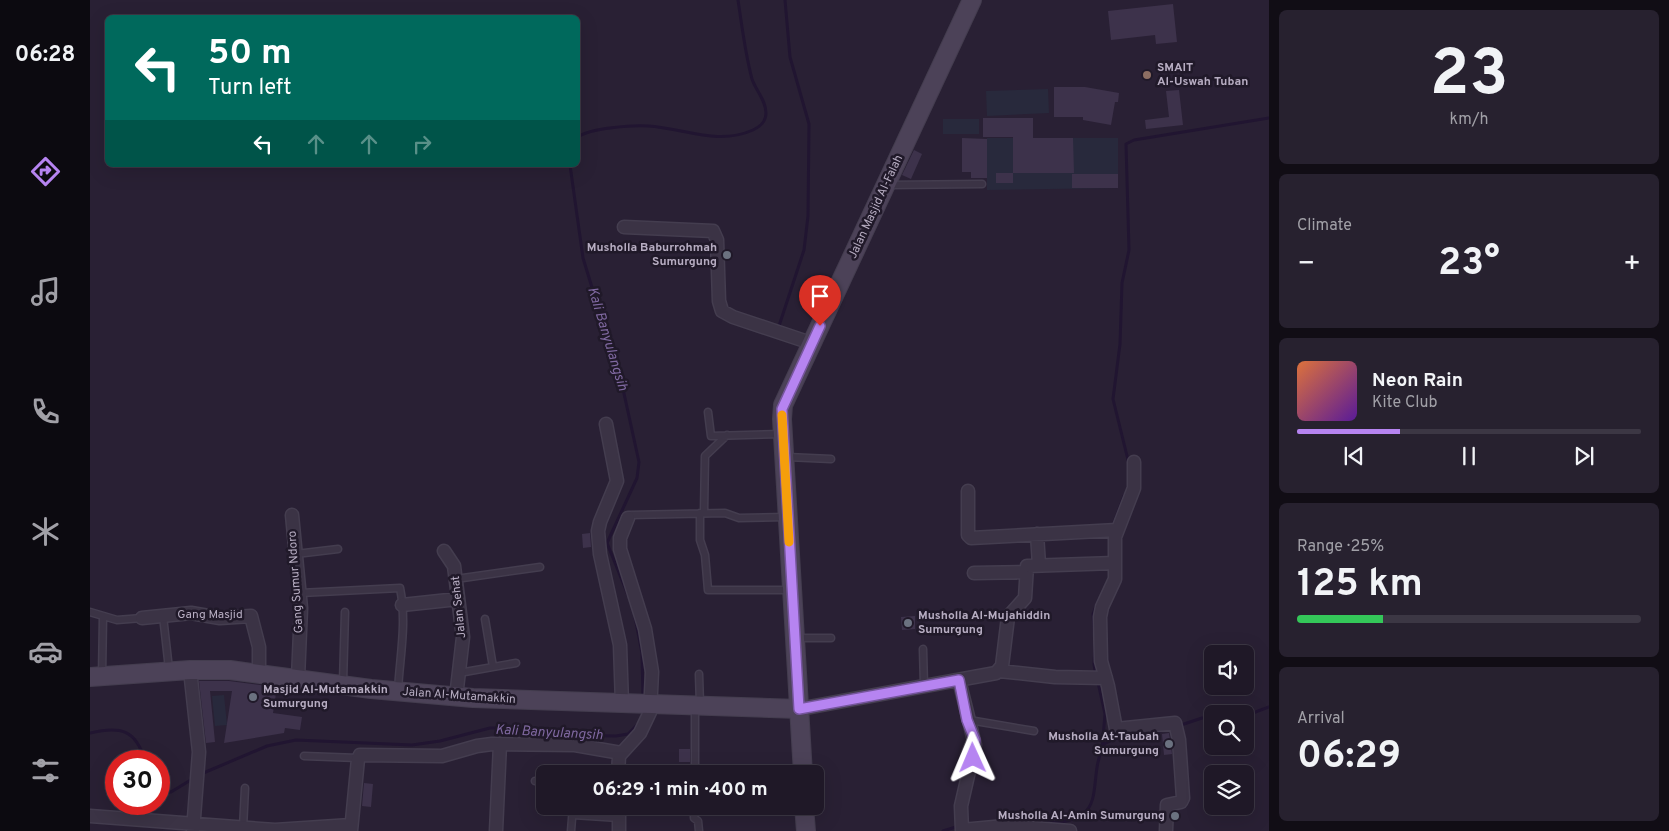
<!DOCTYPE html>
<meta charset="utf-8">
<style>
:root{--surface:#1f1827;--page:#27212f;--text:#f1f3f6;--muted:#a1a0a7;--line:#3c3744;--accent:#b684f1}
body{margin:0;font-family:Overpass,sans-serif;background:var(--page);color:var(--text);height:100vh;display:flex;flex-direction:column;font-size:19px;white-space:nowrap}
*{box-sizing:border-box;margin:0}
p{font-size:16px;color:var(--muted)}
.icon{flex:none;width:28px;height:28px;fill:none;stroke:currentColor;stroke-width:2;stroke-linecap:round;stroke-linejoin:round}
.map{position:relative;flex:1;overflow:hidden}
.panel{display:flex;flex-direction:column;gap:10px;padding:10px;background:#110d15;width:400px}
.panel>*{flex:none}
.hud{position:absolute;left:15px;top:15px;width:475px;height:152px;border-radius:8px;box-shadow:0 5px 20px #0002,0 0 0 1px var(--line);background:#00695c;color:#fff;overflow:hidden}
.tools{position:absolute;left:1114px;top:645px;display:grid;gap:10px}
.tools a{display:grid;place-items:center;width:50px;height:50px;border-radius:8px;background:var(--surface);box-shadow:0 5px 20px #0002,0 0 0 1px var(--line);font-size:25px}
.speed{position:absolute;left:15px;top:750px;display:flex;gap:10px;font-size:25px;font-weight:700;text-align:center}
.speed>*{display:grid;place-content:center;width:65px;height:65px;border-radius:50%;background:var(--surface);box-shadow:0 5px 20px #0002,0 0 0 1px var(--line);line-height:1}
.speed .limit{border:8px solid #d22;background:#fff;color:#111}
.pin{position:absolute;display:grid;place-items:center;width:42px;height:42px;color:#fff;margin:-51px -21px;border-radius:50% 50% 50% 0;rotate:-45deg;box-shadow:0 0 5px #0007}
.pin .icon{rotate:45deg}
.me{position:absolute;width:55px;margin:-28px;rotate:359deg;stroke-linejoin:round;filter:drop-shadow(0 0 4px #0008)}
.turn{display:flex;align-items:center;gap:18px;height:105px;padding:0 20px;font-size:22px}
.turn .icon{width:65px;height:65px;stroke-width:2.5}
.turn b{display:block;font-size:35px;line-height:42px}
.lanes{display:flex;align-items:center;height:48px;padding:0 20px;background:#0003;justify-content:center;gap:25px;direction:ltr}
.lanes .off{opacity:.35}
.big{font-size:38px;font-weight:700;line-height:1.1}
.panel .tile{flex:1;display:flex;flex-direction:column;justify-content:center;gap:8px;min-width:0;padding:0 18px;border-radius:8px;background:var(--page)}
.panel .dial{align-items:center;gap:0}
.dial b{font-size:65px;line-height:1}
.song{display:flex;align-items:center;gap:15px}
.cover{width:60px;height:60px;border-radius:8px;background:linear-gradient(135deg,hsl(20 70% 55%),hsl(270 70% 35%))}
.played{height:5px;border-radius:2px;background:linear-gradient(90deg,var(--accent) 30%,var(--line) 30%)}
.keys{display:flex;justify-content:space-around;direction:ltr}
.heat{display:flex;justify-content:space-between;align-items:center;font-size:28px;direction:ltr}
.charge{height:8px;border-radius:4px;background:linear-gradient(90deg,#34c759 25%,var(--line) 0)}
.trip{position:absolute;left:446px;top:765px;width:288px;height:50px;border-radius:8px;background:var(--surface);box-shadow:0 5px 20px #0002,0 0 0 1px var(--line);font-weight:700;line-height:50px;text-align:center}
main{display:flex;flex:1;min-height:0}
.tab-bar{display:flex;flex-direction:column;width:90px;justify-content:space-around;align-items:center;background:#0c0a10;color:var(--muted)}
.tab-bar .icon{width:35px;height:35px}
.tab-bar .on{color:var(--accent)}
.tab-bar b{font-size:22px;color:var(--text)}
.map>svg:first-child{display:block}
.green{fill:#28293c}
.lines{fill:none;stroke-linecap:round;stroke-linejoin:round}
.stream{stroke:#211531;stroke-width:3}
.building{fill:#3d324b}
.lane-casing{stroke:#443d4f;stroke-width:9}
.street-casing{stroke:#443d4f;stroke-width:15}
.secondary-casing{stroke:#443d4f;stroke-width:20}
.lane{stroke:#3b3345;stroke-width:6}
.street{stroke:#3b3345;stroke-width:12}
.secondary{stroke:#4c4258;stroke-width:18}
.route-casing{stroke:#76569d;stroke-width:12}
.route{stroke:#b684f1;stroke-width:9}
.slow{stroke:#f59e0b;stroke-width:9}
.education-dot{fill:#8d6e63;stroke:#201929;stroke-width:2}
.worship-dot{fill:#6b7280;stroke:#201929;stroke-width:2}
.labels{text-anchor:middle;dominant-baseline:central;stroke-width:5;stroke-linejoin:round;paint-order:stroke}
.poi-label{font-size:12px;font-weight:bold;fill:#b7adc2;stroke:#201929;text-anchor:start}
.street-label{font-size:12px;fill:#b7adc2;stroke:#201929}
.water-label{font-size:14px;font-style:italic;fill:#7f68a0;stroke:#201929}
</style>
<main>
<nav class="tab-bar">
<b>06:28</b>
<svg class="icon on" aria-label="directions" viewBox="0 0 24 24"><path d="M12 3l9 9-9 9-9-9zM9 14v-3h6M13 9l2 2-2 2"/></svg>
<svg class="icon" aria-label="music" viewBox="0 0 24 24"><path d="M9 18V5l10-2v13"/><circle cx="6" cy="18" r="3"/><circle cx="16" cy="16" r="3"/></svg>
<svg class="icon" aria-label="phone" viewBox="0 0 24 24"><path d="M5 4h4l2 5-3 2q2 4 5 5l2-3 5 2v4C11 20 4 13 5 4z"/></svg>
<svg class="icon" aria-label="climate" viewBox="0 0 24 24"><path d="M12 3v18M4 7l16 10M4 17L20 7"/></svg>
<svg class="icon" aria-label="car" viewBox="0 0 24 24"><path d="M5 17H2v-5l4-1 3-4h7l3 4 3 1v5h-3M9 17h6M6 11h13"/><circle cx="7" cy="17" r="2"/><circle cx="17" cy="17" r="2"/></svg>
<svg class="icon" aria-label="filters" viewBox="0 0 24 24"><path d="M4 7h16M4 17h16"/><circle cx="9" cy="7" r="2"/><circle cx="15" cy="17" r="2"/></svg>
</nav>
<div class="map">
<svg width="1179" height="831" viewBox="0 0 1179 831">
<rect width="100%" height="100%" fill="#292034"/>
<path class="green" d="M958,89l1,24 -62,3 -1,-25z
M853,119h36v15h-36z
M897,138h131v50l-131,2z
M134,695l3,30 -12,1 -3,-30z"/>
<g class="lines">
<path class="stream" d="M488,137c12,-9 55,-12 70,-11 36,2 69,20 105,4 7,-3 13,-9 13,-17 0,-13 -10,-22 -14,-34 -7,-26 -10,-53 -14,-79
M480,165l13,93 40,131 16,73 -2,16 -30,65 21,52
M688,329l26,-79 4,-34 1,-92 -19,-67 -5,-57
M1039,464l-16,-65 7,-55 2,-61 7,-33 -3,-106 8,-4 135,-22
M1022,528l12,-32
M545,617l7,36 1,45
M1005,641l-2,-27 6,-15
M1005,647l-1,17 2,12
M1008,682l7,32 -3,36
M1155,716l24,-9
M1088,726l24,-8h10
M1062,732l13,-2
M0,733c30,-7 46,-4 55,28
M111,774l66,-28 29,-6 116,5 28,-4 50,-13h17l44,7 65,1 12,-2 9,-9
M69,792h12l23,-14
M958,823c64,-2 37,-39 56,-79l12,-6 20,-5
M853,831l16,-5"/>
</g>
<path class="building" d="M1083,4l4,38 -21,2 -1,-9 -44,5 -3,-29z
M964,87h31l34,6 -1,9h-3l-4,23 -28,-5v-3h-29z
M1089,90l4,35 -37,4 -1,-9 24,-3 -3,-26z
M893,118h50v20h40l1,35h-61v-36h-30z
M872,138l25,1v39h-16v-6h-9z
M824,150l8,4 -11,25 -9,-4z
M906,173h17v10h-17z
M982,174h46v14h-46z
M500,533l1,14 -8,1 -1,-14z
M825,616v13l-13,1 -1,-13z
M109,681h30l48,6 -4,26 29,4 -2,13 -15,-2 -1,5 -60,10 8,-52h-22l5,51 -9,1z
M1079,733l3,21 -8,1 -2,-21z
M589,749h11v13h-11z
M274,783l9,1 -2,23 -9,-1z"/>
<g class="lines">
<g class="lane-casing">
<path id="lane" d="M798,185l94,-1
M618,412l3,24 72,-2
M697,457l44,2
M610,513v27l5,15 3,35h82
M614,513l1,-57 22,-21
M538,518l2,-3 95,-2 14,5 47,-1
M206,554l42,-5
M366,579l84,-12
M210,593l100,-5c7,35 0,67 -2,102
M0,612l27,8 25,-2
M73,616l6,53
M395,619l8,48
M705,638h36
M833,649l1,37
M369,673l57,-10
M609,674l1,31
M12,676l1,-59
M253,683l2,-71
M605,708v66
M879,720l65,11
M214,756l54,2
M445,781l10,1
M604,806v12l4,3 1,10
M483,815l46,3
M153,828l2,-40
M481,831l2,-25"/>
</g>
<g class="street-casing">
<path id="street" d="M534,227l89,4 4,9 2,61 3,10 11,6 78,26
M516,424l11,57 -17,41 -2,9 2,23 20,91 2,59
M1044,462v26l-19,49v42l-13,28 -2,10 1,44 7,25 8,43 59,-6 4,17 4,58 -2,4 -14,3 -1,26
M878,491v44l3,3 146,-8
M202,515l9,93 -3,70
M947,534l2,31
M354,551l10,15 9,71 -7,60
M884,573l52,-1
M312,605l56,-6
M52,618l49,-5 29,5 31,-2 8,31v26
M100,670l9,82 -6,79
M909,671l56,6 51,1
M869,680l16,65 -14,61 1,25
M709,709l197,-36 6,-7 6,-49 17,-19 2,-32 88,-3
M528,774l1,-18 21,-23 10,-21 2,-40 -7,-43 -25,-80v-11l8,-20
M0,816l185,14 76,-5
M872,830l43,-4 65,5
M261,831l7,-72 2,-4 82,1 35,-10 15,-2 83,1 46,8
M406,831l4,-87
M529,831v-25"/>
</g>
<g class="secondary-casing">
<path id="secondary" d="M0,677l100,-7h40l141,19 102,9 326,11
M713,774l-21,-355 1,-14 189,-405
M714,806l2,25"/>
</g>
<use href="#lane" class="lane"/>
<use href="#street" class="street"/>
<use href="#secondary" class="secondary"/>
</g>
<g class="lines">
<g class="route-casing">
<path id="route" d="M730,326l-38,83 17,300 160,-29 8,40 8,20 -2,18"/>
</g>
<use href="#route" class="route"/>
<path class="slow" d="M692,415l7,127"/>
</g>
<circle class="education-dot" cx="1057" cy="75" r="5"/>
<g class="worship-dot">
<circle cx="637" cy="255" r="5"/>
<circle cx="818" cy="623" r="5"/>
<circle cx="163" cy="697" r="5"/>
<circle cx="1079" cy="744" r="5"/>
<circle cx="1085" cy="816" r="5"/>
</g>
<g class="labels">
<g class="poi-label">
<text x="1067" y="68">SMAIT<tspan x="1067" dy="14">Al-Uswah Tuban</tspan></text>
<text x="627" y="248" text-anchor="end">Musholla Baburrohmah<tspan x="627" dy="14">Sumurgung</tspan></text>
<text x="828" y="616">Musholla Al-Mujahiddin<tspan x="828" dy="14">Sumurgung</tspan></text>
<text x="173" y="690">Masjid Al-Mutamakkin<tspan x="173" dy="14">Sumurgung</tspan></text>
<text x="1069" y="737" text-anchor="end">Musholla At-Taubah<tspan x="1069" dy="14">Sumurgung</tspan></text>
<text x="1075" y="816" text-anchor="end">Musholla Al-Amin Sumurgung</text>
</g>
<g class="street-label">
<text transform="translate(786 207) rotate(-65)">Jalan Masjid Al-Falah</text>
<text transform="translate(206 582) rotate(-94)">Gang Sumur Ndoro</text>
<text transform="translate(369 607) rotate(-96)">Jalan Sehat</text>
<text x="120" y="615">Gang Masjid</text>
<text transform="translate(369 696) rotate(4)">Jalan Al-Mutamakkin</text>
</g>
<g class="water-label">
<text transform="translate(517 339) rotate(73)">Kali Banyulangsih</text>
<text transform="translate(459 733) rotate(3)">Kali Banyulangsih</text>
</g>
</g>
</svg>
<div class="tools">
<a><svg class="icon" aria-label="sound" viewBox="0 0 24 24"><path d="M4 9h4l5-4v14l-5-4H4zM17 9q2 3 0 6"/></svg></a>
<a><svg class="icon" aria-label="search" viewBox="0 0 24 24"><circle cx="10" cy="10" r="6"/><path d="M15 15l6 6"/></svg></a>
<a><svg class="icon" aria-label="layers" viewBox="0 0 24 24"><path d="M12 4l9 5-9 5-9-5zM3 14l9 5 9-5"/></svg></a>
</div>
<div class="speed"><div class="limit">30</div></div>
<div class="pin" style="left:730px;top:326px;background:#d93025"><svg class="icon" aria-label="arrive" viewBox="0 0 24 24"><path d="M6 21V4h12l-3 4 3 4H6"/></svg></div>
<svg class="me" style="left:883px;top:758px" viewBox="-20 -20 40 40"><path d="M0-17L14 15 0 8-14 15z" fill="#b684f1" stroke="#fff" stroke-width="4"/></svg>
<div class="trip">06:29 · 1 min · 400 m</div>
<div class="hud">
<div class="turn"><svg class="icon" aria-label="left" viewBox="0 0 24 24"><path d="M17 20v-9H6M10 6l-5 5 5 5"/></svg><div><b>50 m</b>Turn left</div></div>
<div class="lanes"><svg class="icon" aria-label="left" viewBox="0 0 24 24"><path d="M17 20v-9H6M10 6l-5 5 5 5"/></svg><svg class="icon off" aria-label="ahead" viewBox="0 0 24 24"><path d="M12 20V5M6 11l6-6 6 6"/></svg><svg class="icon off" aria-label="ahead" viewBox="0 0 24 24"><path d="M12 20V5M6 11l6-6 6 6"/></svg><svg class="icon off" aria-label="right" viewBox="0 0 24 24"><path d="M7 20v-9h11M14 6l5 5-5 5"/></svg></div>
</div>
</div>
<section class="panel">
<div class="tile dial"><b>23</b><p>km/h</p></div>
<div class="tile"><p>Climate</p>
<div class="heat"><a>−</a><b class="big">23°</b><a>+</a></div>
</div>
<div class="tile">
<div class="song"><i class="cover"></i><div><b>Neon Rain</b><p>Kite Club</p></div></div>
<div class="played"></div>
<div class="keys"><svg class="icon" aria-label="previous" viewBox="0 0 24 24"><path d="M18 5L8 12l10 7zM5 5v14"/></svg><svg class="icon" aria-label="pause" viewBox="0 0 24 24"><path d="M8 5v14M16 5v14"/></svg><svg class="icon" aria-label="next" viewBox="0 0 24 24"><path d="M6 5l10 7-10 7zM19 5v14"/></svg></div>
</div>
<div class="tile"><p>Range · 25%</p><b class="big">125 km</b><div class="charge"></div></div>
<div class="tile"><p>Arrival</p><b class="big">06:29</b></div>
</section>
</main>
